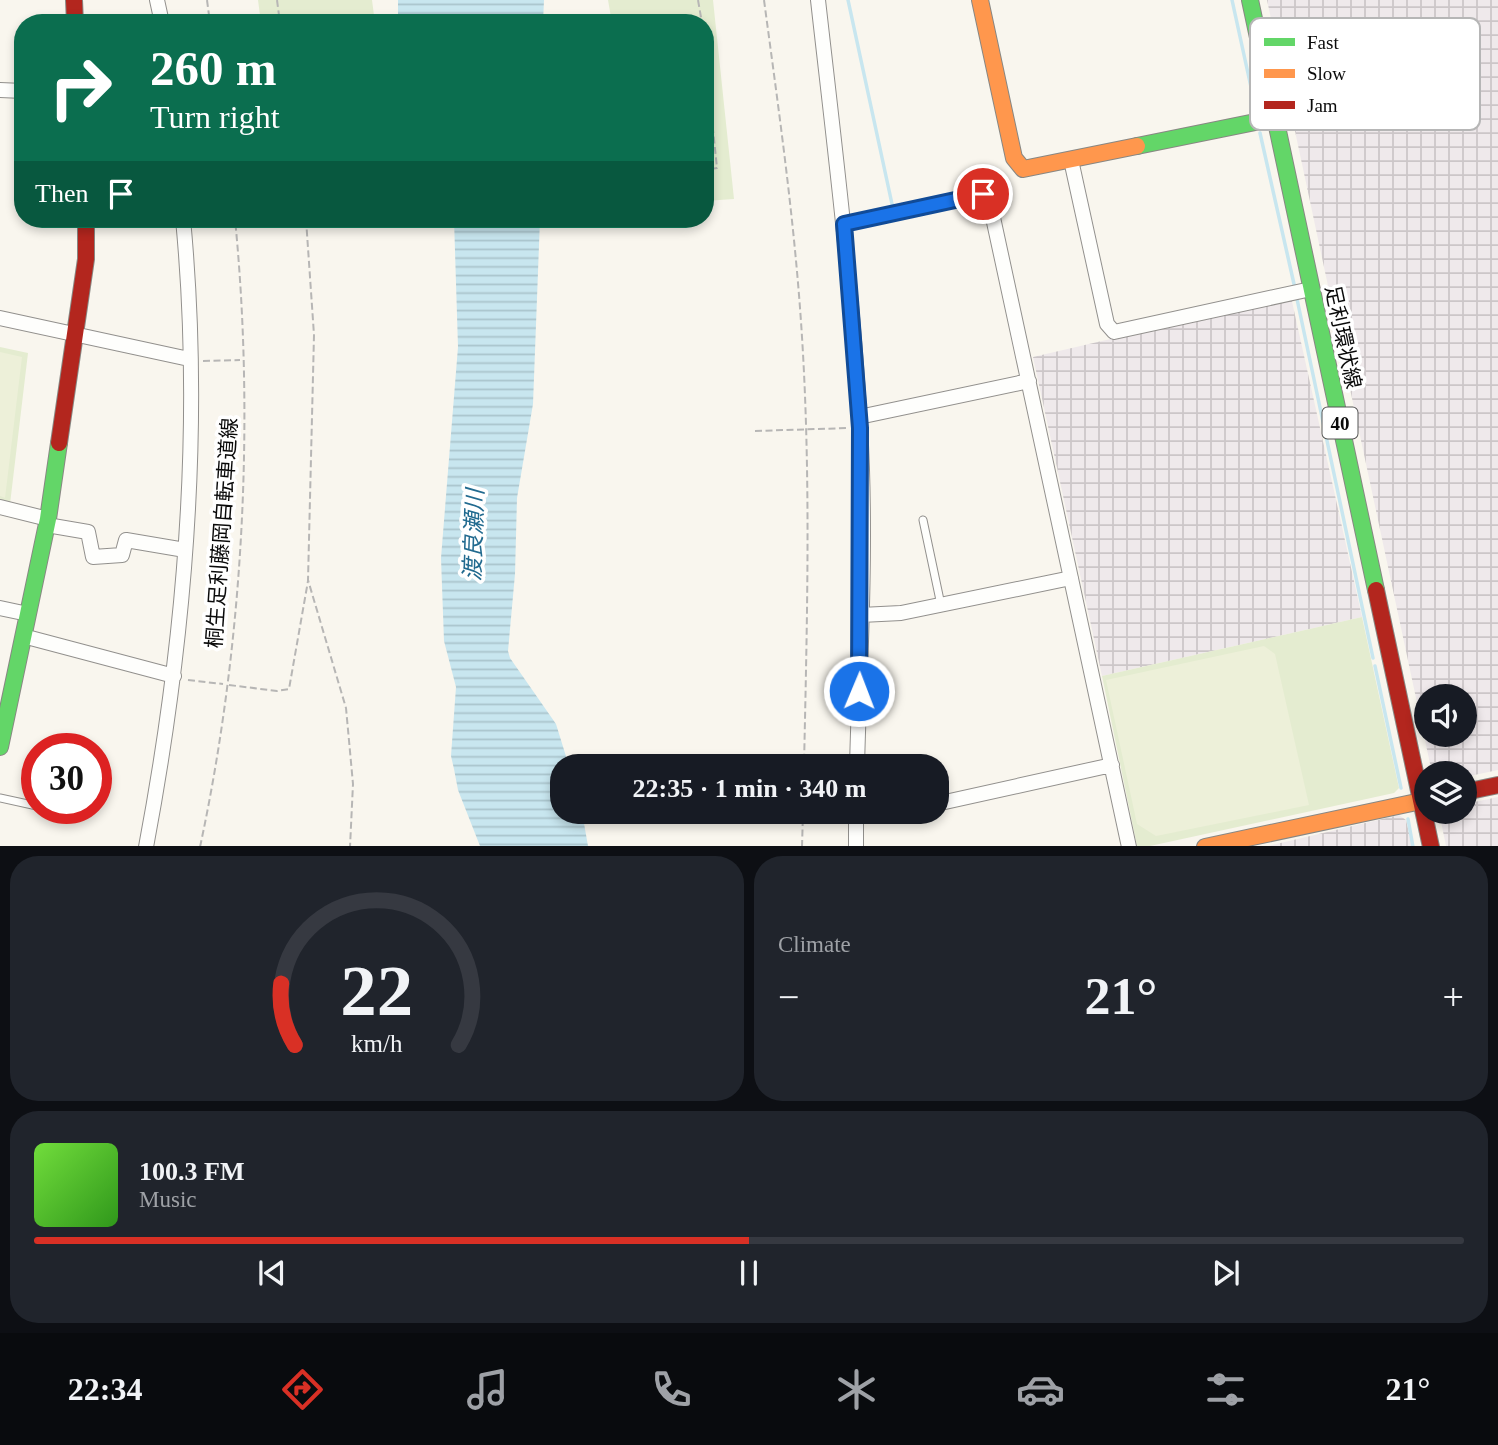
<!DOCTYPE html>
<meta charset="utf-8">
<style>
:root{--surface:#171b24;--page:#20242c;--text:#f1f3f6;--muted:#9ea1a6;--line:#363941;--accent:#d93025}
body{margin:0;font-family:"Times New Roman","Noto Sans JP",serif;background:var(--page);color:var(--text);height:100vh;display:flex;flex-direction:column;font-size:26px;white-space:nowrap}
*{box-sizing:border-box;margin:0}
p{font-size:23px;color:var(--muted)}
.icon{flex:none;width:38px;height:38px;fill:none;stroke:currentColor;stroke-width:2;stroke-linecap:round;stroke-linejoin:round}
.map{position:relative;height:846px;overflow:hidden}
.drawer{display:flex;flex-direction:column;gap:10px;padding:10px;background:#0d0f14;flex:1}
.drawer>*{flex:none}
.guide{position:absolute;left:14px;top:14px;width:700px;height:214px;border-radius:28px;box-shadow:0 4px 10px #0003;background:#0b6e4f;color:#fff;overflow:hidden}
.fabs{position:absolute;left:1414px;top:684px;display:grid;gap:14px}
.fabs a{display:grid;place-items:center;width:63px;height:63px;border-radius:50%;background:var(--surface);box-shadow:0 4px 10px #0003;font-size:35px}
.speed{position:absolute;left:21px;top:733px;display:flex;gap:14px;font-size:35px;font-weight:700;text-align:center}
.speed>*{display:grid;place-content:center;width:91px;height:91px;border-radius:50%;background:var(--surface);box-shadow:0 4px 10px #0003;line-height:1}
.speed .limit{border:10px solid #d22;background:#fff;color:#111}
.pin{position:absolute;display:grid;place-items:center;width:60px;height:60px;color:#fff;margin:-30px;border:4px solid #fff;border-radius:50%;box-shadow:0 2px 7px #0007}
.me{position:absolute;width:77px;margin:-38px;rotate:1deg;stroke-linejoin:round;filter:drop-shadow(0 0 5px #0008)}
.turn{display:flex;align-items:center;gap:24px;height:147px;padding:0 21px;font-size:32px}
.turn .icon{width:91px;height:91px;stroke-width:2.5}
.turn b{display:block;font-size:49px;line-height:60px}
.then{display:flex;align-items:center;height:66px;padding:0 21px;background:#0003;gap:14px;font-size:26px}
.big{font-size:52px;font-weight:700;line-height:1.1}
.drawer .widget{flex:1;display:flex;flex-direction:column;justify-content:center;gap:10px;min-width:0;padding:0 24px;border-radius:28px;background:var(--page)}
.drawer .dial{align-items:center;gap:0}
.dial svg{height:182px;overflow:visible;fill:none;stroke:var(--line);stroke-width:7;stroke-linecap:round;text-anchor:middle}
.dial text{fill:var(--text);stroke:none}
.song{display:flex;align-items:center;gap:21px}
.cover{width:84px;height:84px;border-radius:10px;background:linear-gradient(135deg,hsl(100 70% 55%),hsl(110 70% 35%))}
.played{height:7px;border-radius:4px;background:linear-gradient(90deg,var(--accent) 50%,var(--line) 50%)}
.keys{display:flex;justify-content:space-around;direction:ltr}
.heat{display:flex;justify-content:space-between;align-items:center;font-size:38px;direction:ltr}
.drawer .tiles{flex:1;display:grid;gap:10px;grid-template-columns:1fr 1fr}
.widget:last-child{grid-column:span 2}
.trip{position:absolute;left:550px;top:754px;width:399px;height:70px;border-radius:28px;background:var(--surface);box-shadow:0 4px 10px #0003;font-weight:700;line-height:70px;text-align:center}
.tab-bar{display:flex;height:112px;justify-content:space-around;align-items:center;background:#090b0e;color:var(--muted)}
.tab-bar .icon{width:49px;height:49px}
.tab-bar .selected{color:var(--accent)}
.tab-bar b{font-size:32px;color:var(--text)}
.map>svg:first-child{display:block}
.industrial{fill:url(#industrial-grid);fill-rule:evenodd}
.grass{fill:#e4ecd0}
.pitch{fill:#edf0d9}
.water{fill:url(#water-rules)}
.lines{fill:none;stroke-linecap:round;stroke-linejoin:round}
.stream{stroke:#c8e6ef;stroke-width:3.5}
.lane-casing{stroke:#92908d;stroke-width:9}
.street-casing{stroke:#92908d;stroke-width:16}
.fast-casing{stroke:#888783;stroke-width:18}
.slow-casing{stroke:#888783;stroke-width:18}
.jam-casing{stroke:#888783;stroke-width:18}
.path{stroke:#b7b6b5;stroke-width:2;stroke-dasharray:7 3.5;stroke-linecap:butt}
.lane{stroke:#fefefc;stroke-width:7}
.street{stroke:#fefefc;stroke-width:14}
.fast{stroke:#63d668;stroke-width:16}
.slow{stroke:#ff974d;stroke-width:16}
.jam{stroke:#b3261e;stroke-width:16}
.route-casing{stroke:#114b97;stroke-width:18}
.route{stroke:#1a73e8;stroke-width:12}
.labels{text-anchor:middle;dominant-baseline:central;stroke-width:7;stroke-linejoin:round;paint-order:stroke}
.shield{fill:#fff;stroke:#545454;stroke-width:2}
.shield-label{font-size:19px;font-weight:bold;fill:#0a0a0a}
.street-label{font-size:21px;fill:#0a0a0a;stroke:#fff}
.water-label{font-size:23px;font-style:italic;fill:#216a8f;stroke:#fff}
.key{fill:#fff;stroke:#b6b6b6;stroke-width:2}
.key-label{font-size:19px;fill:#0a0a0a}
</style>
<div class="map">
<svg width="1498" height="847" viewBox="0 0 1498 847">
<defs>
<pattern id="industrial-grid" width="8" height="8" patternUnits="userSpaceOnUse" patternTransform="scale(1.75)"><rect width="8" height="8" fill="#efe9eb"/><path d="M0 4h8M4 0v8" fill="none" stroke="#ccc6c8"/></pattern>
<pattern id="water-rules" width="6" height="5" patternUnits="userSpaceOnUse" patternTransform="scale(1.75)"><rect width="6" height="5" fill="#c8e6ef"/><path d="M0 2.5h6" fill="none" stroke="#aac4cc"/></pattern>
</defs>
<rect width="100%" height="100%" fill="#f9f6ee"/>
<path class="industrial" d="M1267,0h231v770l-33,7v-3l-33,-1zM1426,696h39v39h-39z
M1291,297l71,320 -260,59 -69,-319z
M1498,797v49h-52l-7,-34h26v-8z
M1399,815l7,5 6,26 -148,1z"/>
<path class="grass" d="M258,0h114l3,23h-114z
M608,0h105l21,199 -29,2v-178h-93z
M0,347l28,6 -18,151 -10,-2z
M1362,617l37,171 -5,5 -244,53h-13l-35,-170z"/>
<path class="pitch" d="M0,352l22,5 -17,141 -5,-2z
M1264,646l11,8 34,151 -153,31 -19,-12 -31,-144z"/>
<path class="water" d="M398,0h146l-1,23h-145z
M454,219h86l-7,185 -16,94 -2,76 -7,77 2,7 46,66 13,42h-7v46h20l6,34h-108l-22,-56 -4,-21 -3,-13 5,-69 -12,-46 -3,-83 17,-211z"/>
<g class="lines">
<path class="stream" d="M848,0l44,204 5,4
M1232,0l24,110
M1260,133l34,151
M982,188l12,2 2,11
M1297,299l76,359
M1375,666l26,122
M1408,819l5,28"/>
<g class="lane-casing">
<path id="lane" d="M923,520l18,85
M0,798l37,8
M50,808l15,4"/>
</g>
<g class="street-casing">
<path id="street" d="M157,0l5,23
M818,0c16,142 34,284 42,427 7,113 0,227 -3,339
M0,90l23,1
M1071,160l36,164 7,8 197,-43
M844,224l139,-30 6,5 140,648
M0,318l189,41
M859,417l170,-36
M0,507l48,12
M47,525l41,7 5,25 29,-2 4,-15 59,10
M0,608l28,6
M861,615l40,-2 170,-35
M23,636l151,40
M936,804l176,-39
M146,847c39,-207 57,-418 37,-628
M856,847v-35"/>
</g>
<g class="fast-casing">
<path id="fast" d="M1250,0l126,590
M1137,146l138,-28
M0,747l48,-228 11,-76"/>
</g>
<g class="slow-casing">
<path id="slow" d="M980,0l34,158 9,11 114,-23
M1205,847l221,-47"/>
</g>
<g class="jam-casing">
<path id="jam" d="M74,0l1,23
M59,443l27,-184v-40
M1376,590l55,257
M1465,792l33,-7"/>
</g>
<path class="path" d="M207,0l3,23
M277,0l3,23
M698,0l4,23
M764,0c15,112 31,224 38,337 9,143 5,286 2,429
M705,53l12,115 -12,2
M705,146l8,-2
M306,219l8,116 -6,245 38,128 7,76 -3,63
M203,361l37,-1
M755,431l93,-3
M188,680l35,4
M229,685l48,6 12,-2 19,-108
M200,847c43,-200 55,-425 35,-628
M802,847l1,-35"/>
<use href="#lane" class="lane"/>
<use href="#street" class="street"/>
<use href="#fast" class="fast"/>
<use href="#slow" class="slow"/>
<use href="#jam" class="jam"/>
</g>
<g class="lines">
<g class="route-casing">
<path id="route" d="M859,691l1,-263 -16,-204 139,-30"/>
</g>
<use href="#route" class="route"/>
</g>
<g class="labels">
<rect class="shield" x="1322.5" y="407.5" width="35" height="31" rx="5"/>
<g class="shield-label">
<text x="1340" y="423">40</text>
</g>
<g class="street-label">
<text transform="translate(1343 337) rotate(78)">足利環状線</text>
<text transform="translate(222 533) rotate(-86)">桐生足利藤岡自転車道線</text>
</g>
<g class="water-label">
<text transform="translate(474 535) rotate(-88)">渡良瀬川</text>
</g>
</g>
<rect x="1250" y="18" width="230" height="112" rx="10" class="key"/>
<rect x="1264" y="38" width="31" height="8" fill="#63d668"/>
<rect x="1264" y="69" width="31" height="9" fill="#ff974d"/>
<rect x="1264" y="101" width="31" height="8" fill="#b3261e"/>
<g class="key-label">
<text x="1307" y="49">Fast</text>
<text x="1307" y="80">Slow</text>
<text x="1307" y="112">Jam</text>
</g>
</svg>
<div class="fabs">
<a><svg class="icon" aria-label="sound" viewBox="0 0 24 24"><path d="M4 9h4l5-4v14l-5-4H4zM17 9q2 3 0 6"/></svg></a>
<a><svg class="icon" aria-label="layers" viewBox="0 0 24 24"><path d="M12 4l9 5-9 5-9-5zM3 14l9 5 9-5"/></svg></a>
</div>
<div class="speed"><div class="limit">30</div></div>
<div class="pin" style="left:983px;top:194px;background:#d93025"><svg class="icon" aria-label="arrive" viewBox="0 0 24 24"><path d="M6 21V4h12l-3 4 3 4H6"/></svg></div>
<svg class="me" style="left:859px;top:691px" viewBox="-20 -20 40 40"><circle r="17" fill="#1a73e8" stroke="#fff" stroke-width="3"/><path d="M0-11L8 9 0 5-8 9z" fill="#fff"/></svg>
<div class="trip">22:35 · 1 min · 340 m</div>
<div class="guide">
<div class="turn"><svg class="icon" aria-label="right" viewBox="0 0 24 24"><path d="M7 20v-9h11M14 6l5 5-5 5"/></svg><div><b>260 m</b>Turn right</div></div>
<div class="then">Then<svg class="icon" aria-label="arrive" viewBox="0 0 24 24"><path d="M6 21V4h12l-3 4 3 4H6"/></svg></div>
</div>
</div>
<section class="drawer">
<div class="tiles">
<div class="widget dial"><svg viewBox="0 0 100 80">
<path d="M14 69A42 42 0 1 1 86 69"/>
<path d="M14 69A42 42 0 0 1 8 42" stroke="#d93025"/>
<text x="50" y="56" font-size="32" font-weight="700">22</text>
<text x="50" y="72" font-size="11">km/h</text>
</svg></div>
<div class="widget"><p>Climate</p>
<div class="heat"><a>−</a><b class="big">21°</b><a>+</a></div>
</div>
<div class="widget">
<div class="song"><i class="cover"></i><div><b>100.3 FM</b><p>Music</p></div></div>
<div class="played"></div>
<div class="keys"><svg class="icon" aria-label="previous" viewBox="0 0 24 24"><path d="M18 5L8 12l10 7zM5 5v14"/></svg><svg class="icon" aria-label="pause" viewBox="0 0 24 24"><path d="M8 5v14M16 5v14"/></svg><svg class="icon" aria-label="next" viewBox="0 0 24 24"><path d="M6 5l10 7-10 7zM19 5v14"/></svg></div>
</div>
</div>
</section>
<nav class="tab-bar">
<b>22:34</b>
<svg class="icon selected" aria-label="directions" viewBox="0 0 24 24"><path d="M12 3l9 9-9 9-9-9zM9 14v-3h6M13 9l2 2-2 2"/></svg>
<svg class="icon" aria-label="music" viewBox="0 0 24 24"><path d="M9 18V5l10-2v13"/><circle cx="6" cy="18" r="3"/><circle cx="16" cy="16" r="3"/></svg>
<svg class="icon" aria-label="phone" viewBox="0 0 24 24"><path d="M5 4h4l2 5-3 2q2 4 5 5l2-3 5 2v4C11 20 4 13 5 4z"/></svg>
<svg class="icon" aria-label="climate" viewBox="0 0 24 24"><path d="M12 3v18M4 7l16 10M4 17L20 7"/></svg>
<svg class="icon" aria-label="car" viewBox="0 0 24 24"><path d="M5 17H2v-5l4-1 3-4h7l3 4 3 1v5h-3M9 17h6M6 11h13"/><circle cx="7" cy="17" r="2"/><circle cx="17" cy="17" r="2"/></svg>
<svg class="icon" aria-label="filters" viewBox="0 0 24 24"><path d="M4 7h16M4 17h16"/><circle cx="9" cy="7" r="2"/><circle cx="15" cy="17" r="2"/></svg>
<b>21°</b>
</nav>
